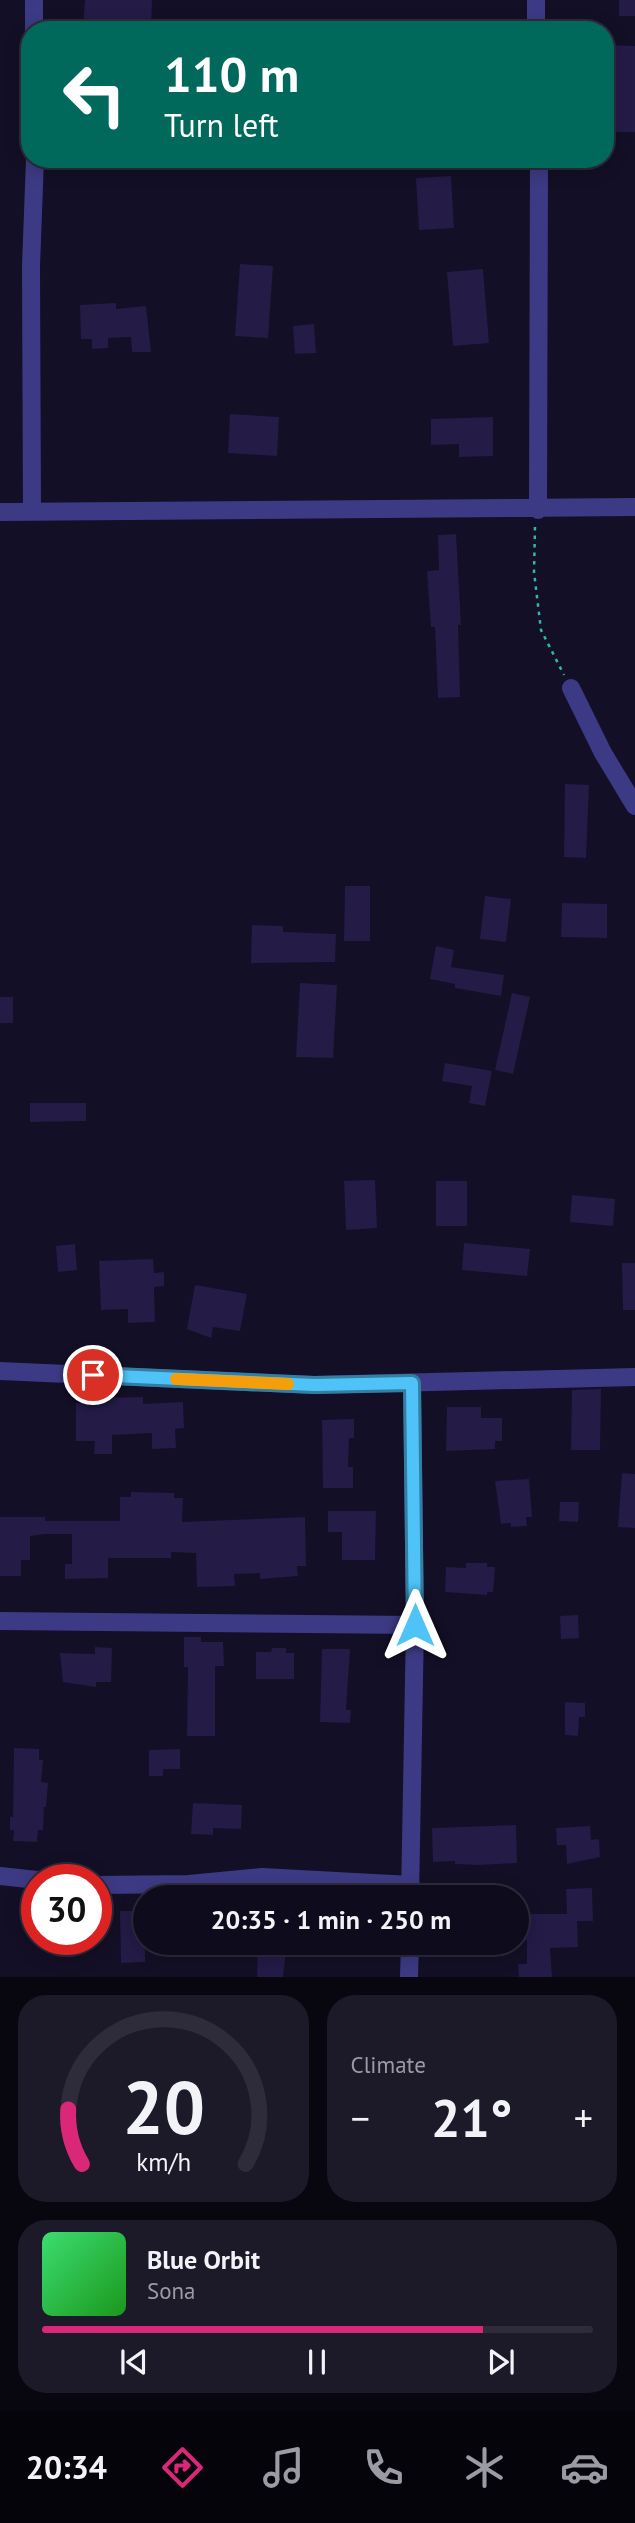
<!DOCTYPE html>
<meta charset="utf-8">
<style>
:root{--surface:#0e0b1c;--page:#1c1929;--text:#f1f3f6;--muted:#9b9ba3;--line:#2e2b3b;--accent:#db2777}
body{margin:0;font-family:"PT Sans",sans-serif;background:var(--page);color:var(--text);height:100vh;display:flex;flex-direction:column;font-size:26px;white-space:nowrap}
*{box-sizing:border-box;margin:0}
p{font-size:23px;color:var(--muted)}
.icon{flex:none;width:38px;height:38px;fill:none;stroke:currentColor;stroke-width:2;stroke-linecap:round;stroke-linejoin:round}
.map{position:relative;height:1977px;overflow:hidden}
.drawer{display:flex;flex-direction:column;gap:18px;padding:18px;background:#08060f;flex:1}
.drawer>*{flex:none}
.hud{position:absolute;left:21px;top:21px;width:593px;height:147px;border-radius:28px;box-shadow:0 4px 18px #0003,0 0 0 2px var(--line);background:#00695c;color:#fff;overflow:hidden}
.speed{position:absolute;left:21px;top:1864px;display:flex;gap:14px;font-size:35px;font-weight:700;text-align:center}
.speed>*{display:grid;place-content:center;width:91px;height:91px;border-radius:50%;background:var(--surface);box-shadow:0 4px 18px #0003,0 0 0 2px var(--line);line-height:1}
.speed .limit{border:10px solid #d22;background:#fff;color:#111}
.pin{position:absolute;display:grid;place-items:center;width:60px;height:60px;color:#fff;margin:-30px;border:4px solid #fff;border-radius:50%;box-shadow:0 2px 7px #0007}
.me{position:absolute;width:77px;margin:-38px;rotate:0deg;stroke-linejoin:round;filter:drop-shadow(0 0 5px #0008)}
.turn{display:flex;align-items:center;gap:24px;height:147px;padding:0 28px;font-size:32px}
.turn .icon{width:91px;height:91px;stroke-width:2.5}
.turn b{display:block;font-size:49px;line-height:60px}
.big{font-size:52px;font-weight:700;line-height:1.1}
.drawer .tile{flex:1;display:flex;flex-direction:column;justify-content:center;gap:10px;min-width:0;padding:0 24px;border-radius:28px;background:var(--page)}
.drawer .dial{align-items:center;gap:0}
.dial svg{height:182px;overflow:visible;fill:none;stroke:var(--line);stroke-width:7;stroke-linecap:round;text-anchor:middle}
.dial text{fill:var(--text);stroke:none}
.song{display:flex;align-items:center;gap:21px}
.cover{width:84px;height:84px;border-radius:10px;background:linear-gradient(135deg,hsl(140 70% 55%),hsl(120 70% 35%))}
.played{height:7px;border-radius:4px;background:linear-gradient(90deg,var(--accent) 80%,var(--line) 80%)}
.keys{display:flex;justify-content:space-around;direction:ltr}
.heat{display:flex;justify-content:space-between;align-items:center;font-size:38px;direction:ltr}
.drawer .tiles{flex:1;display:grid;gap:18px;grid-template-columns:1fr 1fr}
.tile:last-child{grid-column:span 2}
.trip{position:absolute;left:133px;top:1885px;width:396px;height:70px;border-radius:35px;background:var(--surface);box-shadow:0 4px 18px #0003,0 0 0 2px var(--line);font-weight:700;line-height:70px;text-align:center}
.dock{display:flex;height:112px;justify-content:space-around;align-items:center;background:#06040b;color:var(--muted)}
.dock .icon{width:49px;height:49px}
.dock .active{color:var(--accent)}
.dock b{font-size:32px;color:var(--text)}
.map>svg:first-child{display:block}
.building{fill:#241b47}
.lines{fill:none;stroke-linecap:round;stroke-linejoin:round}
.path{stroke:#2fb8b0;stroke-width:2.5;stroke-dasharray:3.5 5;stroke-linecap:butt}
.minor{stroke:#3d3a85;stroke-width:18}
.route-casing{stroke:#337fa1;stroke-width:18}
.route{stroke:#4fc3f7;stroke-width:12}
.slow{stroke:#f59e0b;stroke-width:12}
</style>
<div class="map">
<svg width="635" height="1977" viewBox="0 0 635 1977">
<rect width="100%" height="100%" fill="#130f26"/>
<path class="building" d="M85,0h67l-1,30h-68z
M619,0h16v16h-16z
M606,45l29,1v86h-29z
M451,176l3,52 -35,2 -3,-52z
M240,264l33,2 -5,72 -33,-2z
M483,269l6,74 -36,3 -6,-74z
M116,303v6l30,-3 5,46h-19l-1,-15 -23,1v10l-16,1v-10h-11l-1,-34z
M314,324l2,29 -21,1 -2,-28z
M230,414l49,3 -2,39 -49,-3z
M493,417v39l-34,1v-13l-28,1v-26z
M456,534l5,91h-3l2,72 -22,1 -3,-71h-4l-4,-56 12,-1 -1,-35z
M565,784l24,1 -3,73 -22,-1z
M345,886h25v55h-26z
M485,896l26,3 -5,43 -26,-3z
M562,903l45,1v34l-46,-1z
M252,925l31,1v6l53,2 -1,28 -84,1z
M436,946l18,4 -3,17 53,8 -3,21 -46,-8v-4l-25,-5z
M300,983l37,2 -4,73 -37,-1z
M512,993l18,4 -17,77 -18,-4z
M0,997h13v26h-13z
M445,1063l47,8 -7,35 -16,-3 3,-17 -30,-5z
M30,1103h56v18l-56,1z
M375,1180l2,48 -31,2 -2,-49z
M436,1181h31v45h-31z
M572,1195l43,4 -2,27 -43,-4z
M464,1243l66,6 -3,27 -65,-6z
M75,1244l2,26 -19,2 -2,-26z
M153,1259l1,14 10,-1v14l-10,1 1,35 -27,1v-14l-27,1 -2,-49z
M622,1263h13v47h-12z
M195,1285l52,9 -7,37 -27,-4 -2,11 -24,-9z
M601,1389l-1,61h-29l1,-60z
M143,1397v7l40,-2 1,26 -9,1 1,19 -24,1v-16l-40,2v19h-18l1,-13h-19v-38l21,1v-6z
M447,1407h34v11h21v23h-7v8l-49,2z
M354,1419v19h-5l-1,29h5v21h-30l-1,-68z
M622,1473l13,1v54l-17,-1z
M529,1479l3,38h-6l1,9 -16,1v-4l-10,1 -6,-43z
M131,1492l43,1v5h9l-1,24 123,-5 1,49h-9l1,10 -38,3v-6l-26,1 1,12 -38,1 -1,-34 -25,-1v6h-63v20l-43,1v-15h7v-30h-27l-15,2v24h-9v16h-21v-59h45v4h75v-24h11z
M560,1502h19l-1,20 -19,-1z
M328,1511h48l-1,49h-33v-28h-14z
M466,1563h21v4h8l-2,25h-6v3l-42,-3 1,-25 20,1z
M578,1615l1,23 -18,1 -1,-23z
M184,1637h17v5h22l1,24h-9v70h-28l1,-69h-4z
M95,1647l17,1 -1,34h-15v5l-33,-5 -3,-29 35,1z
M272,1648h14v5h8v26h-38v-27h15z
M322,1649h28l-4,61h5l-1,13 -30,-1z
M565,1702l20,1v14h-6l-1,19 -13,-1z
M14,1748l25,1v11h4l-2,22 7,1 -2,24h-2l-1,23h-5l-1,12 -24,-1 1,-11h-4v-13h3z
M180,1749v20h-17v7h-14v-26z
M193,1803l49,2 -1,24 -28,-1v7l-22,-1z
M516,1825l1,38 -38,2 -24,-1v-3l-22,1 -1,-34z
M590,1826l1,14 8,-1 1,18 -33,7 -1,-19h-9l-1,-17z
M592,1888l1,33h-16l1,26 -28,1 2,29h-33l-1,-13h9v-24h-6v-26h46l-1,-25z
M120,1911h25v51l-24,1z
M258,1942h29l-4,35h-26z"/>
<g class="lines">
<path class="path" d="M535,527l-1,45 7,58 23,45"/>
<path class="minor" d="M34,0v30
M536,30v-30
M538,510l1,-351
M32,511l-1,-245 4,-107
M0,512l635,-5
M571,688l32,65 32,53
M0,1371l314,14 321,-8
M0,1621l415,4
M0,1876l37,4
M96,1885l93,-1 73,-7 149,8
M410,1897l5,-272 -3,-242
M409,1977l1,-35"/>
</g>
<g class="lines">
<g class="route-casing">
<path id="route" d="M93,1375l221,10 98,-2 3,242"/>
</g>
<use href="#route" class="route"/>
<path class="slow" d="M176,1379l112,5"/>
</g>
</svg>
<div class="speed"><div class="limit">30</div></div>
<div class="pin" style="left:93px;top:1375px;background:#d93025"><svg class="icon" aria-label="arrive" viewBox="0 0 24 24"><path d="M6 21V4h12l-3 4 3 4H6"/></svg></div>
<svg class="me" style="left:415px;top:1625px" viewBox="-20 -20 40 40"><path d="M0-17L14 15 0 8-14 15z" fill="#4fc3f7" stroke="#fff" stroke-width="4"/></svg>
<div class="trip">20:35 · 1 min · 250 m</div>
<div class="hud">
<div class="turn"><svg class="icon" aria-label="left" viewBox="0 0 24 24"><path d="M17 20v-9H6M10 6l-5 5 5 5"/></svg><div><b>110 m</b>Turn left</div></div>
</div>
</div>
<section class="drawer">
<div class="tiles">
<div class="tile dial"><svg viewBox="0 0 100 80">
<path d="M14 69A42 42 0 1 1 86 69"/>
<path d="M14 69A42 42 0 0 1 8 45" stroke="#db2777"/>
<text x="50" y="56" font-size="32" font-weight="700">20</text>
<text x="50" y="72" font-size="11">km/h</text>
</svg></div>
<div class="tile"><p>Climate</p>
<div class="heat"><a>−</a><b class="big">21°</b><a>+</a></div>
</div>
<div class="tile">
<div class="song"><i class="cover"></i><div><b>Blue Orbit</b><p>Sona</p></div></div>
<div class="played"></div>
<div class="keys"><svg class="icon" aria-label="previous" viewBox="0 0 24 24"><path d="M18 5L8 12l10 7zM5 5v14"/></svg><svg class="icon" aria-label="pause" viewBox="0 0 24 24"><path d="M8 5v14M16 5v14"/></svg><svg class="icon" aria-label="next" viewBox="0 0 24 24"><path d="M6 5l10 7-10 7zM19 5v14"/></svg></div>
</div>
</div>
</section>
<nav class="dock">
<b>20:34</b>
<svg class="icon active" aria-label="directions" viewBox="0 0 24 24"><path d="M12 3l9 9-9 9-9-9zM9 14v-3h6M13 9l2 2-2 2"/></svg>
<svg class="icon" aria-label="music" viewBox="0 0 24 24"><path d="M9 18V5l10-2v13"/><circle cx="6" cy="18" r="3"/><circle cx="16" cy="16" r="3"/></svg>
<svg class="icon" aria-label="phone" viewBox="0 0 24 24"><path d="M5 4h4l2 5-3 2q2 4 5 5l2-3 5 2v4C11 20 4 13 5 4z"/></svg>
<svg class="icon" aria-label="climate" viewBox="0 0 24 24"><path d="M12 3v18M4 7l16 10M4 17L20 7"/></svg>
<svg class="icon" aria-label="car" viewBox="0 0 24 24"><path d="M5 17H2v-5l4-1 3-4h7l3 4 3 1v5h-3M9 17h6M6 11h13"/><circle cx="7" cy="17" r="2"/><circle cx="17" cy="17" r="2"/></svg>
</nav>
